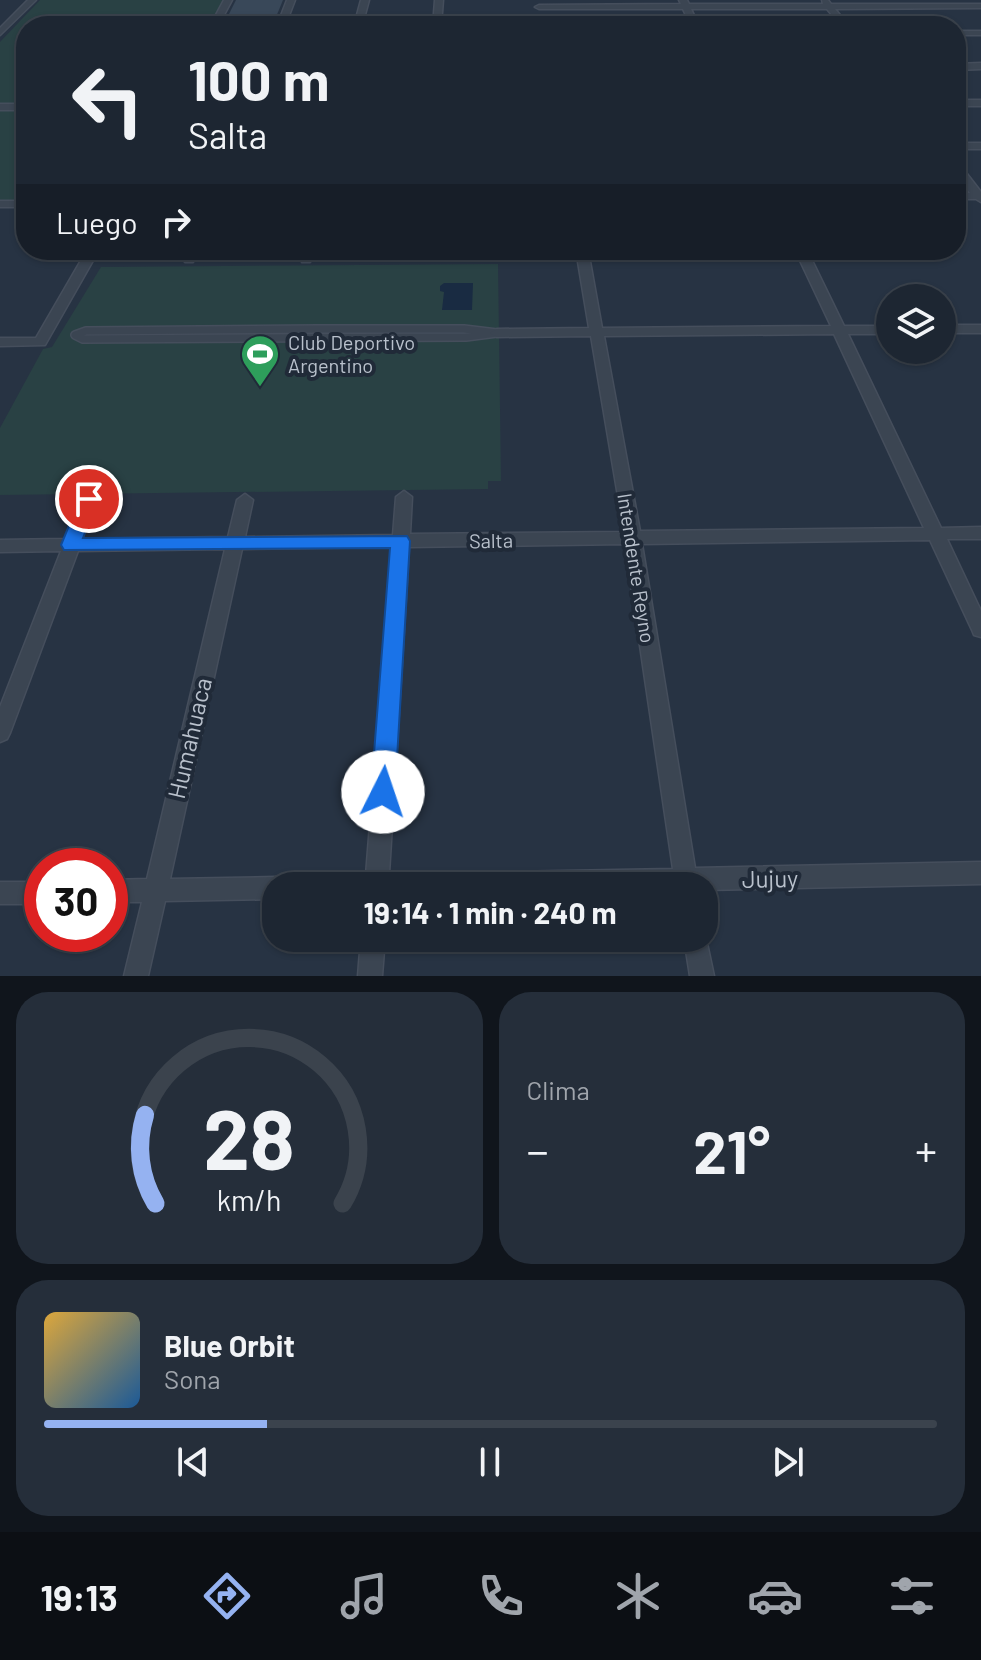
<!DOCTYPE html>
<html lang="es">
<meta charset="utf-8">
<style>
:root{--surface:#1d2632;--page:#252e3a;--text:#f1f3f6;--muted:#a0a5ac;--line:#3b434d;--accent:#95b2f1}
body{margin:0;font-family:Barlow,sans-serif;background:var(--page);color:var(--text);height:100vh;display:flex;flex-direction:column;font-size:30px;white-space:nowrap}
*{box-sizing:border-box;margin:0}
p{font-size:26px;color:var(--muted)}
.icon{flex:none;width:44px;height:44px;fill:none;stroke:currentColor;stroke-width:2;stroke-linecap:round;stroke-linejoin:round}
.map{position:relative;height:976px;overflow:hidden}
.drawer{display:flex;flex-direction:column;gap:16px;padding:16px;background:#10151c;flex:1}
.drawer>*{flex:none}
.top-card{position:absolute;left:16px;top:16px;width:950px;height:244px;border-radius:32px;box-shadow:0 2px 6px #0004,0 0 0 2px var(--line);background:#1d2632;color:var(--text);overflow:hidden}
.buttons{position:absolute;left:876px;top:284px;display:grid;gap:16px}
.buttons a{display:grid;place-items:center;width:80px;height:80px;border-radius:50%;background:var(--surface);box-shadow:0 2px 6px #0004,0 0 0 2px var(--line);font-size:40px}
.speed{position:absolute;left:24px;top:848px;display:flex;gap:16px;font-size:40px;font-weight:700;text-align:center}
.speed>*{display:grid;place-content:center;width:104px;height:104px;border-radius:50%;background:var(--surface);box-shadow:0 2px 6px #0004,0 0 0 2px var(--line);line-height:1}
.speed .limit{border:12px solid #d22;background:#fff;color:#111}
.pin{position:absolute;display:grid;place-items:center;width:68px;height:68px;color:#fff;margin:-34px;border:4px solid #fff;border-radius:50%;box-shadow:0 2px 8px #0007}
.me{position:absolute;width:88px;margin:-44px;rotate:4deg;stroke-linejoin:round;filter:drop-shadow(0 0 6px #0008)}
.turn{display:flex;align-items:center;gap:28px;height:168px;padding:0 40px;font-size:36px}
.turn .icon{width:104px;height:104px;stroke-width:2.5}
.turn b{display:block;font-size:56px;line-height:68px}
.then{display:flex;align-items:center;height:76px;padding:0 40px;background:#0003;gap:16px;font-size:30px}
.big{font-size:60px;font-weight:700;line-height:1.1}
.drawer .card{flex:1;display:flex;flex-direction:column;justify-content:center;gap:12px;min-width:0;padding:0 28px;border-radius:32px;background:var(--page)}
.drawer .dial{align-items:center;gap:0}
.dial svg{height:208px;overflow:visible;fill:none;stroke:var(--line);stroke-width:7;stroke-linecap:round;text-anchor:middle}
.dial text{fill:var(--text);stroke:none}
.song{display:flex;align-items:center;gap:24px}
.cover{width:96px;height:96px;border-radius:12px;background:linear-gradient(135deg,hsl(40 70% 55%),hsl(210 70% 35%))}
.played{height:8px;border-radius:4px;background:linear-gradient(90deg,var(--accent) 25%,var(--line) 25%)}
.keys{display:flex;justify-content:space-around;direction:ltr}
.heat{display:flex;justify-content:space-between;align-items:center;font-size:44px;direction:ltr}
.drawer .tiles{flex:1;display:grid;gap:16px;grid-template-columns:1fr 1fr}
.card:last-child{grid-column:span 2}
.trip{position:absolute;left:262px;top:872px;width:456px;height:80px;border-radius:32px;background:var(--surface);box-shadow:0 2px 6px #0004,0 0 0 2px var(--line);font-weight:700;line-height:80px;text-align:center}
.menu{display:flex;height:128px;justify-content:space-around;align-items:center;background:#0c0f14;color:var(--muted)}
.menu .icon{width:56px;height:56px}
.menu .current{color:var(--accent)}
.menu b{font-size:36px;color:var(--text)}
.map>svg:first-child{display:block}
.green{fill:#294144}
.water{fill:#192b42}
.building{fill:#394859}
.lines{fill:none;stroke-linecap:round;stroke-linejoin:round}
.service-casing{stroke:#454e5c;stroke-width:10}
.minor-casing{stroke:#454e5c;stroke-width:3}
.service{stroke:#3b4552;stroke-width:7}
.minor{fill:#3b4552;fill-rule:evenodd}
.route{fill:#1a73e8;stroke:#114b97;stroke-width:2}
.labels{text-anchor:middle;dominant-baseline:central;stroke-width:8;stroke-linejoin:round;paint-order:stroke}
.poi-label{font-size:20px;fill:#b9c1cc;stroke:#202a38;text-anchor:start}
.street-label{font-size:20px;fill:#b9c1cc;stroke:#202a38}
.near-street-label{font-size:24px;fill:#b9c1cc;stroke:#202a38}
</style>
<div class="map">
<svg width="981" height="976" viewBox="0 0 981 976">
<rect width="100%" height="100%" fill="#273343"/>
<path class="green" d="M40,0h183l-14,26h-183v78h-26v-62z
M0,110h26v90l-26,1z
M498,264l3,217h-13v8l-488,6v-67l43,-79 9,-2 49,-80z"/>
<path class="water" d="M444,283h29l-1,27h-30l2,-18 -4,-1v-5z"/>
<path class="building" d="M236,0h47l-7,17 -49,1z"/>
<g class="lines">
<g class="service-casing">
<path id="service" d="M318,329h146l33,4 -31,4 -383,2 -8,-4 11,-4z"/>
</g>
<g class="minor-casing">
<path id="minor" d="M28,0h8l-36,35v-7z
M224,0h8l-14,26h-8z
M287,0h8l-10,26h-8z
M361,0h8l-7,26h-8z
M435,0h8l-2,26h-8z
M679,0h8l2,4h134l-1,-4h6l3,4h150v4l-146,1 14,17h-8l-14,-17h-136l8,17h-8l-8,-17h-144l-4,-2 4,-2 142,-1z
M956,31h25v4h-25z
M981,63v6l-25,1v-6z
M956,100h25v6h-25z
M0,104h26v6h-26z
M956,143h25v6h-25z
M956,164l4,1 21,27v10l-5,-3h-20v-6h14l-14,-19z
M0,201h26v6h-26z
M87,250h12l-54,95 -45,1v-8h36z
M186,250h12l-5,12h-8l-2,-3z
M302,250h12l-4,12h-8z
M416,250h12l-2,10h-8z
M576,250h12l14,78 229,-2 -36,-76h12l37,76h46v8h-42l93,194 40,-1v12h-34l34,72v26l-7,-2 -2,-5 -42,-90 -288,4 53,324 286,-6v22l-277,6v-4h-349l3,-8 8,-3 26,-328 -150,2 -72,330 106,-2 8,3 3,6h-11v13l-111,2 -17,75h-24l18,-74h-32v-22l37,-1 78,-330 -147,2 -68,182 -3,6 -7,3v-35l61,-156 -61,1v-12l65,-1 16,-40 8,-6 8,6 -15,40 146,-2 9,-37 8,-6 8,6 -8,37 148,-2 3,-38 8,-6 8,6 -2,37 214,-2 -33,-196 -94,1 -7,-4 7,-4 92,-1zM834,334l90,194 -284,3 -36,-195zM625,544l48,325 -284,5 20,-327z
M942,325h39v8h-39z
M0,882h42v22h-42z
M704,929l10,47h-24l-6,-38h20z
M361,938h24l-3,38h-24z"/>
</g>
<use href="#service" class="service"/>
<use href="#minor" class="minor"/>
</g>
<path class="route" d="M89,493l9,6 -15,39 324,-2 3,5 -15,251 -3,7 -9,4 -9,-4 -3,-7 19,-244 -326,2 -3,-5 19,-46z"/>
<defs>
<g id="stadium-pin" transform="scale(2)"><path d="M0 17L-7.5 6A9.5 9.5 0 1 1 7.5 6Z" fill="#2e9e5b" stroke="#202a38"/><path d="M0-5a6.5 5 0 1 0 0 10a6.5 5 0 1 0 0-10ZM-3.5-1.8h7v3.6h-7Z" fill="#fff"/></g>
</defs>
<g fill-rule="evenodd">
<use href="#stadium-pin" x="260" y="354"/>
</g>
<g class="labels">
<g class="poi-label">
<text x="288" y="342">Club Deportivo<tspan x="288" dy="23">Argentino</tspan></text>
</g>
<g class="street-label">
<text transform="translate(491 540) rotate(-1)">Salta</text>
<text transform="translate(637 568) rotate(81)">Intendente Reyno</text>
</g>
<g class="near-street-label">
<text transform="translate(189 738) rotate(-77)">Humahuaca</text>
<text transform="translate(770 878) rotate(-1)">Jujuy</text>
</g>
</g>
</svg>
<div class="buttons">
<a><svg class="icon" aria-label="layers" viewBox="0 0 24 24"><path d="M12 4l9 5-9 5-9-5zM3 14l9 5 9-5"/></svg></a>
</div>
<div class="speed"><div class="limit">30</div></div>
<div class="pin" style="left:89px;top:499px;background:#d93025"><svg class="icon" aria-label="arrive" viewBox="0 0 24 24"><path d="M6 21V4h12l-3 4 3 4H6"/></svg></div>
<svg class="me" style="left:383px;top:792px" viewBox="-20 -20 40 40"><circle r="19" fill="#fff"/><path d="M0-13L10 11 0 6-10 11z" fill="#1a73e8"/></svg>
<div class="trip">19:14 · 1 min · 240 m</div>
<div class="top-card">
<div class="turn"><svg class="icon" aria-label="left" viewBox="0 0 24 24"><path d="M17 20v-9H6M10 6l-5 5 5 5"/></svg><div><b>100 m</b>Salta</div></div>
<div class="then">Luego<svg class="icon" aria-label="right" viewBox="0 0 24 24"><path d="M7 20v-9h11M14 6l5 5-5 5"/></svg></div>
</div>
</div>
<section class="drawer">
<div class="tiles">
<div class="card dial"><svg viewBox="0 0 100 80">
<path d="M14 69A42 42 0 1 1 86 69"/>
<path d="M14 69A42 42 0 0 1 10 35" stroke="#95b2f1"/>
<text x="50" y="56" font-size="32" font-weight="700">28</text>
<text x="50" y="72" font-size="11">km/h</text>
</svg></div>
<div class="card"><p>Clima</p>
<div class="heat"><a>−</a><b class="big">21°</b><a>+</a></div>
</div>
<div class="card">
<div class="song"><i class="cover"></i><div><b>Blue Orbit</b><p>Sona</p></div></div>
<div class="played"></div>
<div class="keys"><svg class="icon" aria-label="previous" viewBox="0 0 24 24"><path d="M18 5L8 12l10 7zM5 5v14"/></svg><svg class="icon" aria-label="pause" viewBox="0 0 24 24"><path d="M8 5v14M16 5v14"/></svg><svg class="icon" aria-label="next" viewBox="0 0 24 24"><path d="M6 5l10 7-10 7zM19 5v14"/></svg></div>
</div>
</div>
</section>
<nav class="menu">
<b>19:13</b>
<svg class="icon current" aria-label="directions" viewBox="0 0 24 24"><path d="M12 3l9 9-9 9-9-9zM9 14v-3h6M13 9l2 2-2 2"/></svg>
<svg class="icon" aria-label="music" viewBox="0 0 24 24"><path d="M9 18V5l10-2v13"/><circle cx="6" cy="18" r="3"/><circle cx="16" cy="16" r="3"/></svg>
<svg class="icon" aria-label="phone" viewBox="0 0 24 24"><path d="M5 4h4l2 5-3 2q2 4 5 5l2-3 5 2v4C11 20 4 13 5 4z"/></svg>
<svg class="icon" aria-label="climate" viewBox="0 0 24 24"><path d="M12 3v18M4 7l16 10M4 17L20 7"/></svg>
<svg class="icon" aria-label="car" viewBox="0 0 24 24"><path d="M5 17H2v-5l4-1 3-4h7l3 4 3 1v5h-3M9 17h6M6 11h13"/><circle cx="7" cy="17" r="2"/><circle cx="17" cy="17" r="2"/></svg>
<svg class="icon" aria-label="filters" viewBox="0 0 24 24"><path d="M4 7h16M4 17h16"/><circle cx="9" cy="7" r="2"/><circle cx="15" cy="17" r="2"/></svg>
</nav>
